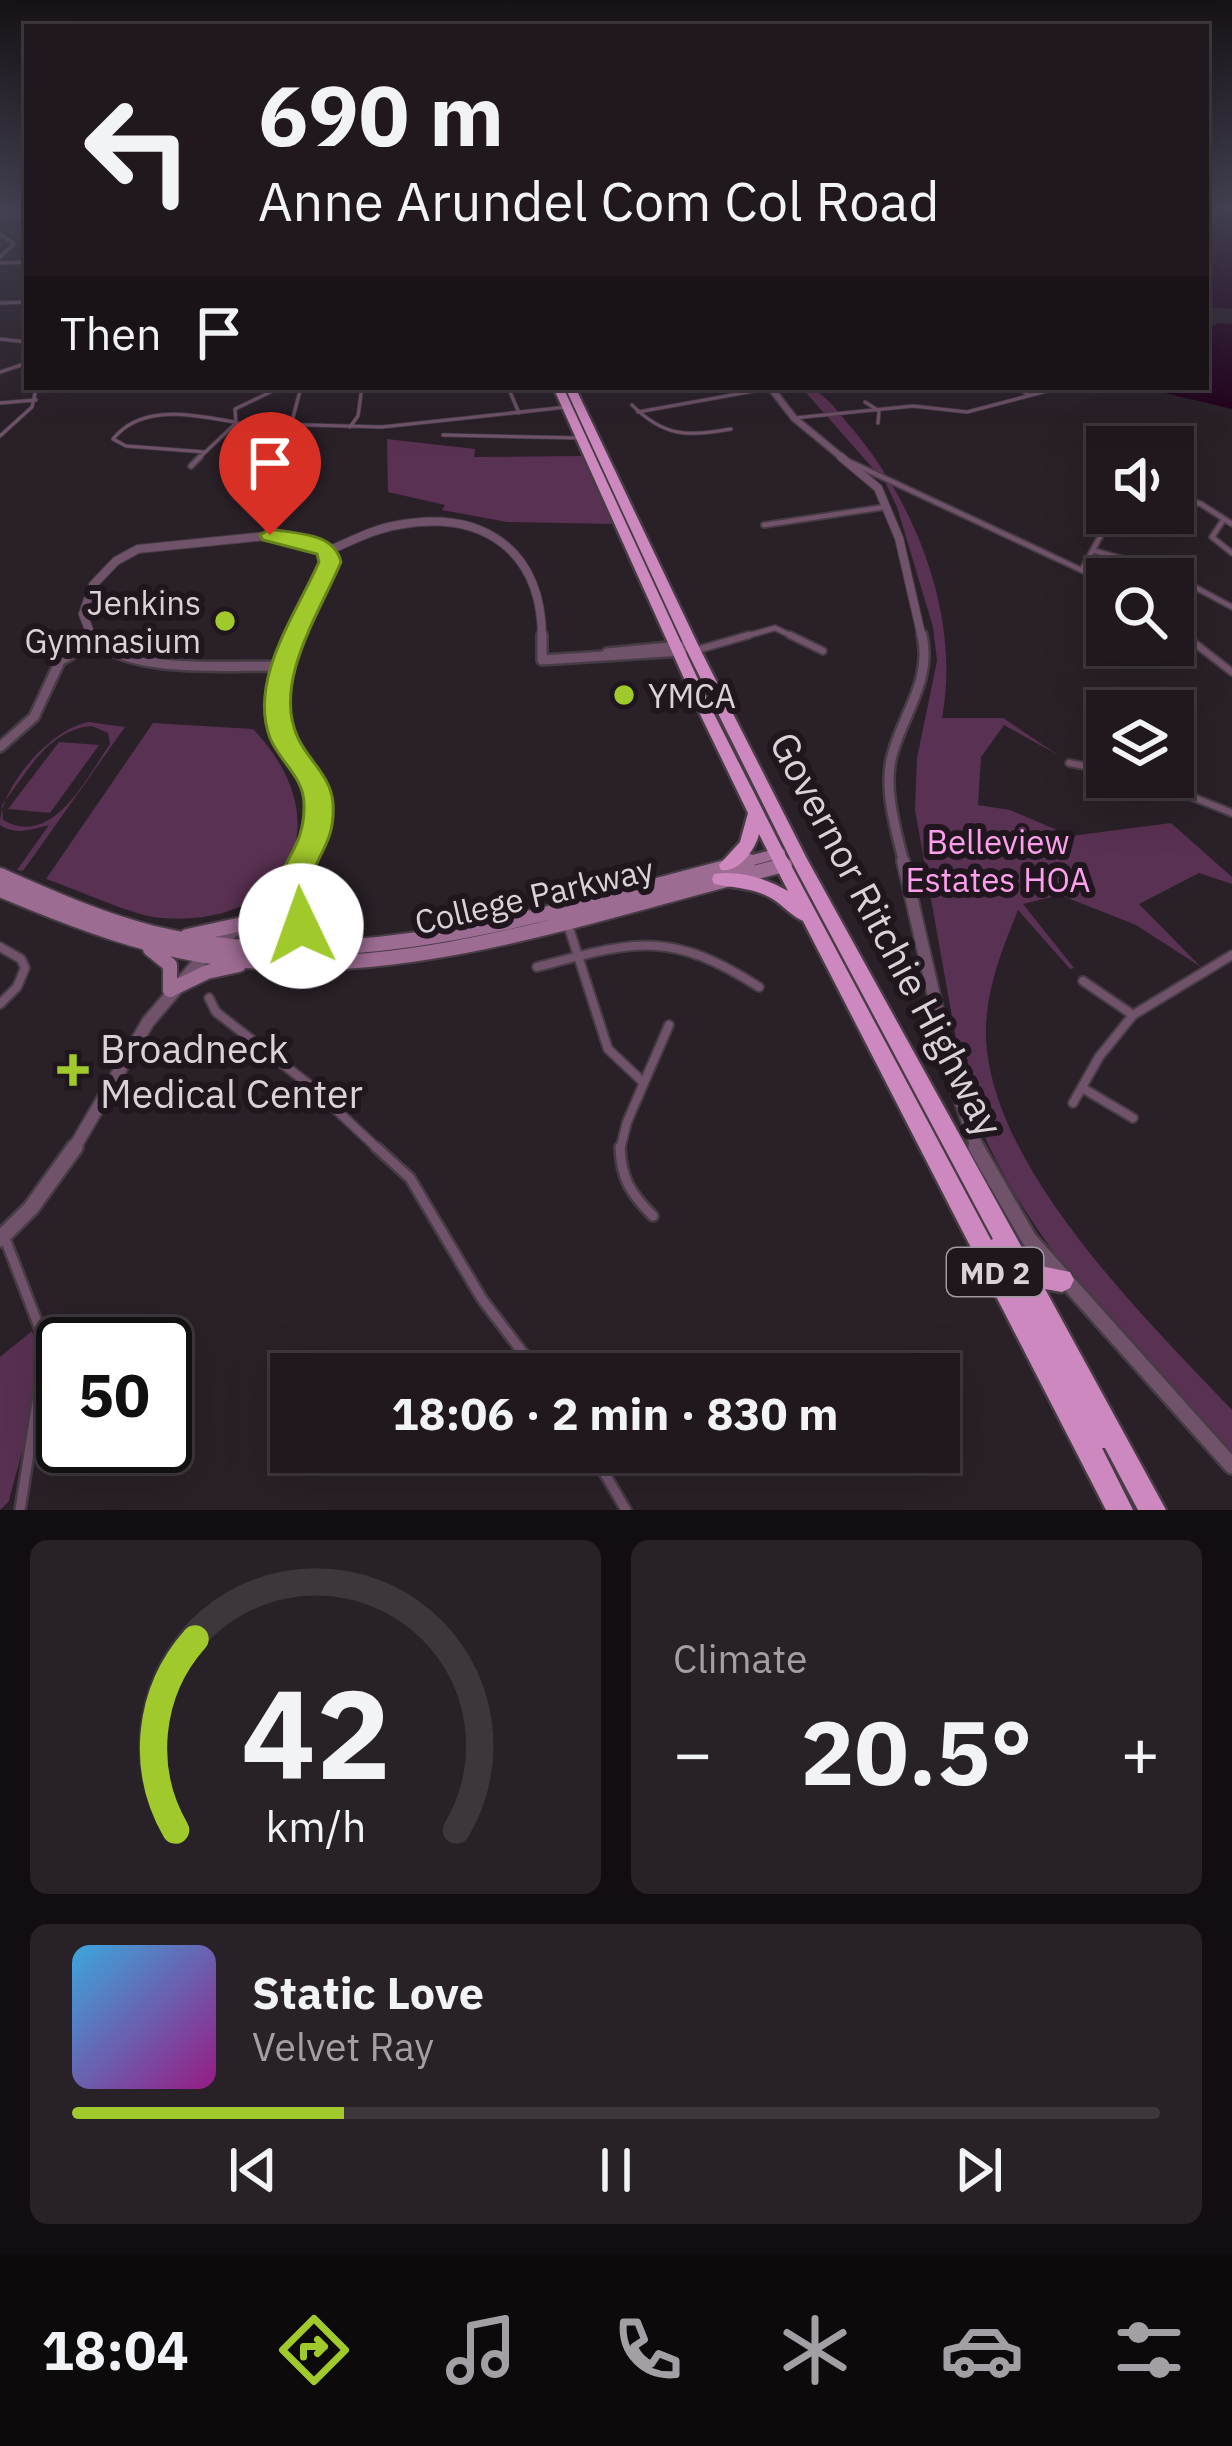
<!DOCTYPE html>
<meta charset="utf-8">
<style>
:root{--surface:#20181e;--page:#282127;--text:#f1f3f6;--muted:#a2a0a4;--line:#3d373c;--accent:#a0c92b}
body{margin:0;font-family:"IBM Plex Sans",sans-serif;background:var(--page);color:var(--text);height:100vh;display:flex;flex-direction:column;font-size:45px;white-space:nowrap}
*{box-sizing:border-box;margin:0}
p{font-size:39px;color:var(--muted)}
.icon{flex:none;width:66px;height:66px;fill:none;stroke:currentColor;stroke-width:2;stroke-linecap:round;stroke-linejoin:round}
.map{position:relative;height:1510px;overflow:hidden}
.drawer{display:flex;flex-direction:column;gap:30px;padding:30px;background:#120d10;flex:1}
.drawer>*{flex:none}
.top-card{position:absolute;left:24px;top:24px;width:1185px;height:366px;border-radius:0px;box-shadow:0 12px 48px #0002,0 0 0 3px var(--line);background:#20181e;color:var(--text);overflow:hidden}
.tools{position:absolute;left:1086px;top:426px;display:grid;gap:24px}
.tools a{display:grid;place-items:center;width:108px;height:108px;border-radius:0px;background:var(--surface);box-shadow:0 12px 48px #0002,0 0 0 3px var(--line);font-size:60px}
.speed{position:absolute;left:36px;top:1317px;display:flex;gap:24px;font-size:60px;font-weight:700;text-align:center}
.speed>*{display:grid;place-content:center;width:156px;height:156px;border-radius:50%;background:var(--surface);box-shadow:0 12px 48px #0002,0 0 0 3px var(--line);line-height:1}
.speed .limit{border:6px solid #111;border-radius:18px;background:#fff;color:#111}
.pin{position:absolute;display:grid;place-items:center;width:102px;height:102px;color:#fff;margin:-123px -51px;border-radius:50% 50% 50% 0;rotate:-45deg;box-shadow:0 0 12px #0007}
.pin .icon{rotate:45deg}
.me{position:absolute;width:132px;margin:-66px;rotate:357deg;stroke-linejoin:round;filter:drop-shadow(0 0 9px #0008)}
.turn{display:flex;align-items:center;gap:42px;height:252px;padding:0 36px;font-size:54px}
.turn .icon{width:156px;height:156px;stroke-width:2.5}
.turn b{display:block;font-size:84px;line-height:102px}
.then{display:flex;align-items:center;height:114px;padding:0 36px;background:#0003;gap:24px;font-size:45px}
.big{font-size:90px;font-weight:700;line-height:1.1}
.drawer .card{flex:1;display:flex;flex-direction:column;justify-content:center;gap:18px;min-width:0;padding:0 42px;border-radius:18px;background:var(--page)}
.drawer .dial{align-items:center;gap:0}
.dial svg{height:312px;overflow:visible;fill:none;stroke:var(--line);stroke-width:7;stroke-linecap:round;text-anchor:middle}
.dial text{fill:var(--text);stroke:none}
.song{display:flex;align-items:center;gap:36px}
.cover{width:144px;height:144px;border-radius:18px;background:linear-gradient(135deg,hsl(200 70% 55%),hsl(310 70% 35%))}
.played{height:12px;border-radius:6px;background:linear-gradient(90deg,var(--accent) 25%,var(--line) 25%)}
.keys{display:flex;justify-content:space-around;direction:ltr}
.heat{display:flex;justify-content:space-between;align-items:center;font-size:66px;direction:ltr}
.drawer .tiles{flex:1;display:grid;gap:30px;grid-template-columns:1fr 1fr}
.card:last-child{grid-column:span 2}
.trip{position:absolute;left:270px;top:1353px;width:690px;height:120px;border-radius:0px;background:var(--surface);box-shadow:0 12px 48px #0002,0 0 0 3px var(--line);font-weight:700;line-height:120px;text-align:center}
.tabs{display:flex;height:192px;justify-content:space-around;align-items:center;background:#0d0a0c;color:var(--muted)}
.tabs .icon{width:84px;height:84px}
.tabs .on{color:var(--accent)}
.tabs b{font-size:54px;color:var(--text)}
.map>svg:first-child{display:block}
.green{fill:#593152;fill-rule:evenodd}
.water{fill:#22011d}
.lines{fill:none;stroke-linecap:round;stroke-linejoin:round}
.minor-far4-casing{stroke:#463c44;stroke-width:4.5}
.minor-far3-casing{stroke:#463c44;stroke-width:8}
.minor-far2-casing{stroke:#463c44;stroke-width:10}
.minor-far1-casing{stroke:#463c44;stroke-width:12}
.minor-casing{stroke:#463c44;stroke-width:14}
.tertiary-far4-casing{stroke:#463c44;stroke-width:9}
.tertiary-far3-casing{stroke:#463c44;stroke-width:10}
.tertiary-far2-casing{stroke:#463c44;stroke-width:14}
.tertiary-far1-casing{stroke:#463c44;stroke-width:16}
.tertiary-casing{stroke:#463c44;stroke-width:20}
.secondary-far1-casing{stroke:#463c44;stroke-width:15}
.secondary-casing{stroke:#463c44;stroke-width:18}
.trunk-casing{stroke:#463c44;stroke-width:5}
.minor-far4{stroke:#71526b;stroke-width:3}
.minor-far3{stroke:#71526b;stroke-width:4.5}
.minor-far2{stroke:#71526b;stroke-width:6}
.minor-far1{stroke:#71526b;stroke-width:8}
.minor{stroke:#71526b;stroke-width:9}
.tertiary-far4{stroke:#71526b;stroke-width:6}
.tertiary-far3{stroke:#71526b;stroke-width:8}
.tertiary-far2{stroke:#71526b;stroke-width:9}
.tertiary-far1{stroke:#71526b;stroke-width:12}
.tertiary{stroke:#71526b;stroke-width:15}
.secondary-far1{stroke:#9d6c93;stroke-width:10}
.secondary{stroke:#9d6c93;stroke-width:14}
.trunk{fill:#ce88c0;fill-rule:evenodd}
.route{fill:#a0c92b;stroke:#68831c;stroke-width:3}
.poi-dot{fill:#a0c92b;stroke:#20161e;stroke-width:4.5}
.labels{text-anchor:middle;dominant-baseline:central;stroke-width:12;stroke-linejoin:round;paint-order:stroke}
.shield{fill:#20161e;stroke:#a29aa0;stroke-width:3}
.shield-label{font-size:30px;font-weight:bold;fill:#d9d2d7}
.poi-label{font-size:33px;fill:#d9d2d7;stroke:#20161e;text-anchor:end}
.park-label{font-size:33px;fill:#ff9eed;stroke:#20161e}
.street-label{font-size:33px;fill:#d9d2d7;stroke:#20161e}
.near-street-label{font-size:39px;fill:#d9d2d7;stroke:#20161e}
.near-poi-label{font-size:39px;fill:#d9d2d7;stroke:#20161e;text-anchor:start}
</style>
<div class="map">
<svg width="1232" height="1510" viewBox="0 0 1232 1510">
<rect width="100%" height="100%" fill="#2a2028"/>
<path class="green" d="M801,387c21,0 36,24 49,39 66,77 111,191 92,292h61l55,37 -54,-30 -23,32 -3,48 32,5 61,26 100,-13 61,54v7l-33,-11 -60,31 62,63 -65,-42 -76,-30 -37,9 51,64 -4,1 -52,-59c-18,45 -37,91 -31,141 15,128 160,269 245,359v45c-108,-119 -211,-212 -267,-366l-50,-279 2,-52 20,-97 -4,-34 -36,-120 -12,-25z
M387,439l88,10 -1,8 109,-1 31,68 -107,-2 -65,-12 3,-5 -57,-13z
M89,722l36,5 -102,144 -6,-1 32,-45c-17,4 -33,11 -49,0 0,-38 50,-96 89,-103zM92,726l16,7 2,11c-23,33 -57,105 -107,76l-1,-15c25,-32 46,-76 90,-79z
M153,723l100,6c90,94 36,199 -92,189 -28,-2 -85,-29 -115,-39z
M59,742l40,3 -49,68 -42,-4z
M32,1331c16,52 -11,119 -23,170l-9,9v-153z"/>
<path class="water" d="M1206,207h26v102l-26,-2z
M1218,323l14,1v85l-76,-18 -45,-4h95v-58z"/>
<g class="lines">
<g class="minor-far4-casing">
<path id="minor-far4" d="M0,216l27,-1
M3,216l12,-9
M0,234l14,10 -14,13
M0,263l27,-1
M0,303l27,-1
M0,339l27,3
M0,372l27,-9
M508,387l11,26
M1013,387l15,7
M865,402l14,9 -1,12
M0,403l36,-3
M632,405c32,32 56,32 99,24
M638,412l133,-24
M794,418l119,-12 54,6 95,-25
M236,423l146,4 185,-20
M236,423l-1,-14 46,-22
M291,425l10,-38
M350,427l8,-11 4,-29
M443,435l138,3
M0,436l32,-29 4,-18
M205,452l-79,-6 -13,-7c30,-37 82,-23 123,-17
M197,460l39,-37"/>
</g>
<g class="minor-far3-casing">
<path id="minor-far3" d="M850,462l257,120
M191,466l9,-9
M1173,496l28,8 31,20
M1222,522l-10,15 20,16
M764,525l121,-18
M1095,551l68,19 69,37
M1083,568l30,-55
M1173,627l15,11
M739,638l36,-10 21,10"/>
</g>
<g class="minor-far2-casing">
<path id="minor-far2" d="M790,635l33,16
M1184,635l48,37
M697,650l52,-15
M1069,763l38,7
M1143,777l89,36"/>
</g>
<g class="minor-far1-casing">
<path id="minor-far1" d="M567,922l41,127 35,33
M0,947l21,12 4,9 -8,19 -17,17
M537,967c99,-26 131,-38 222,20
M1083,981l50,34
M209,998l7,14 95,74 68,64
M1084,1089l49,29
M1073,1103l26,-46 34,-42 99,-60
M620,1150l7,-28 42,-97"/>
</g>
<g class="minor-casing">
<path id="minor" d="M376,1147l34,31 72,121 57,75
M620,1147c1,32 11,47 33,69
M4,1236l42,109 -26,165
M592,1452l34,58"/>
</g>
<g class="tertiary-far4-casing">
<path id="tertiary-far4" d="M770,387l24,31 51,42"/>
</g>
<g class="tertiary-far3-casing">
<path id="tertiary-far3" d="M841,457l37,31 21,50 23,100
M327,551c23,-9 46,-22 71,-26 86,-16 144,26 144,113
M92,638l-9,-24 10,-29 23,-24 22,-12 128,-13 31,3 30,12
M291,638l39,-76 -3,-11"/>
</g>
<g class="tertiary-far2-casing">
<path id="tertiary-far2" d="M90,635c36,41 141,30 192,31
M292,635c-11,26 -22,54 -14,83 14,58 70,80 24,146
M542,635v25l140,-9
M607,653l73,-7
M0,747l34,-30 26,-56 32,-19
M904,864c-8,-35 -22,-77 -11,-112 12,-41 39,-73 29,-117"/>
</g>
<g class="tertiary-far1-casing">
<path id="tertiary-far1" d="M903,861l50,218 25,71
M218,944l58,-49 28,-34
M73,1150l75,-128 57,-67"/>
</g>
<g class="tertiary-casing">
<path id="tertiary" d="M976,1147l53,92 203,227
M0,1239l31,-31 44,-61"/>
</g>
<g class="secondary-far1-casing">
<path id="secondary-far1" d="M737,864l43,-11"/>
</g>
<g class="secondary-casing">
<path id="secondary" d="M0,875c50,22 101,45 154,58 198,48 404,-24 595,-72
M292,880c-2,36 14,57 50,62
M0,890c76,32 154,62 236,70 184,20 373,-53 549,-95
M187,936l55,-12
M150,949l20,16v25
M170,990l37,-18 32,-7"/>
</g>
<g class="trunk-casing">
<path id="trunk" d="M553,387h10l151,327 71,140 206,386 2,-1 -201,-377 -105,-211 -122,-264h10l126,264 106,208 224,405 39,8 4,8 -4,8 -8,4 -17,-3 121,221h-28l-33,-62h-3l31,62h-27l-303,-589c-12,-5 -20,-16 -32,-23 -17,-10 -37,-10 -57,-14l-2,-5 2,-5c25,-4 51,4 74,17l-29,-57c-4,16 -20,39 -38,36l-2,-5 21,-23 8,-29 -48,-99z"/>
</g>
<use href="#minor-far4" class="minor-far4"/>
<use href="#minor-far3" class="minor-far3"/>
<use href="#minor-far2" class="minor-far2"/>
<use href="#minor-far1" class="minor-far1"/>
<use href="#minor" class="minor"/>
<use href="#tertiary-far4" class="tertiary-far4"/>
<use href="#tertiary-far3" class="tertiary-far3"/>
<use href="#tertiary-far2" class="tertiary-far2"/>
<use href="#tertiary-far1" class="tertiary-far1"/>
<use href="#tertiary" class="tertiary"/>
<use href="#secondary-far1" class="secondary-far1"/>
<use href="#secondary" class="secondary"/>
<use href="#trunk" class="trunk"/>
</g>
<linearGradient id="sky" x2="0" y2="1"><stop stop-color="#171216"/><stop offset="0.5" stop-color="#444253"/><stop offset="1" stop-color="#444253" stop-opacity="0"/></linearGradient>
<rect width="1232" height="418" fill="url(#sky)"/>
<path class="route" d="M270,529c26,5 64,3 71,33 -22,52 -69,121 -43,176 10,22 33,38 35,65 4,58 -41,59 -16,123l-5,9 -11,4 -11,-4c-35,-68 16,-70 14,-131 0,-27 -25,-43 -34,-66 -22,-58 26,-124 49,-176l-2,-8 -54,-14 -3,-5z"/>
<g class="poi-dot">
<circle cx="225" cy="621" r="12"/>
<circle cx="624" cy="695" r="12"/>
<path d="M67 1052h12v12h12v12h-12v12h-12v-12h-12v-12h12z"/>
</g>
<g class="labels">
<rect class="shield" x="947" y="1248" width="96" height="48" rx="9"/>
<g class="shield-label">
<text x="995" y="1272">MD 2</text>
</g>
<g class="poi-label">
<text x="201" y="602">Jenkins<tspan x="201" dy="38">Gymnasium</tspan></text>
<text x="648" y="695" text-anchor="start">YMCA</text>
</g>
<g class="park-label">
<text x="998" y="841">Belleview<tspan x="998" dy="38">Estates HOA</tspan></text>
</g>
<g class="street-label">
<text transform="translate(534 895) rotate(-13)">College Parkway</text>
</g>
<g class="near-street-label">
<text transform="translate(887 934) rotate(62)">Governor Ritchie Highway</text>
</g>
<g class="near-poi-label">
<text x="100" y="1048">Broadneck<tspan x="100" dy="45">Medical Center</tspan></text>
</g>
</g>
</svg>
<div class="tools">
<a><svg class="icon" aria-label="sound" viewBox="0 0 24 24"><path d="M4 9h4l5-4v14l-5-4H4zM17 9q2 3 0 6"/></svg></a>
<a><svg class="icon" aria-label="search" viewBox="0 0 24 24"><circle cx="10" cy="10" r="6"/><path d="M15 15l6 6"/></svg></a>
<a><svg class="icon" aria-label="layers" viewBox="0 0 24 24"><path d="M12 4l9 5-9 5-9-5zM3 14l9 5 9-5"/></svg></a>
</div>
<div class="speed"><div class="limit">50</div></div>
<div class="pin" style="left:270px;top:535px;background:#d93025"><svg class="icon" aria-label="arrive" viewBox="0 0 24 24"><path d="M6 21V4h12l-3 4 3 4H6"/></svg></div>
<svg class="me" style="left:301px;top:926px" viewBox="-20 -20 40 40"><circle r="19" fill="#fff"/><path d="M0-13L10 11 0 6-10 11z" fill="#a0c92b"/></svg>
<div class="trip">18:06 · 2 min · 830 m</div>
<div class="top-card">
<div class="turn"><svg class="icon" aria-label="left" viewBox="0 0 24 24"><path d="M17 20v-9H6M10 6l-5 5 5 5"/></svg><div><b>690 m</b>Anne Arundel Com Col Road</div></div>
<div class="then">Then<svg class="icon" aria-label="arrive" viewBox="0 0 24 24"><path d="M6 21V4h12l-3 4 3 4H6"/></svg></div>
</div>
</div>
<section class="drawer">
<div class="tiles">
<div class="card dial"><svg viewBox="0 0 100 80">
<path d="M14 69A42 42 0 1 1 86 69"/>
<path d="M14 69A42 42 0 0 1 19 20" stroke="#a0c92b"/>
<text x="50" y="56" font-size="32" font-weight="700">42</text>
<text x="50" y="72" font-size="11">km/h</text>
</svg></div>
<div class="card"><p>Climate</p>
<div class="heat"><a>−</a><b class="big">20.5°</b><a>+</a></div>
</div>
<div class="card">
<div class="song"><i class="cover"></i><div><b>Static Love</b><p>Velvet Ray</p></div></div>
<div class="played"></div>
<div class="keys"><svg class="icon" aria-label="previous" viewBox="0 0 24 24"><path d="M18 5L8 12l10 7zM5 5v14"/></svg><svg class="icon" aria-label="pause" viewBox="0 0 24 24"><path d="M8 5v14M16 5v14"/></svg><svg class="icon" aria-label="next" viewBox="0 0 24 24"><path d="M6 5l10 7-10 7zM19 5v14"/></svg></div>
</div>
</div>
</section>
<nav class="tabs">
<b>18:04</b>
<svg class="icon on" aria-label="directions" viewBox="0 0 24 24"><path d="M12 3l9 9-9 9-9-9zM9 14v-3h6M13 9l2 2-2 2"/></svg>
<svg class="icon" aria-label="music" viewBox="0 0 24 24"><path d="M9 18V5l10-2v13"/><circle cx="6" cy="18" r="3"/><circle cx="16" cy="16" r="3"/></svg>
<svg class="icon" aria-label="phone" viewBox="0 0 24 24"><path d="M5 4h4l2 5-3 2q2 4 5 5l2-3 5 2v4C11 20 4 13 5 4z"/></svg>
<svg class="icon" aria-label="climate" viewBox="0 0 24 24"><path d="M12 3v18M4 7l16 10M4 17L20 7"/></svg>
<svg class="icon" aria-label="car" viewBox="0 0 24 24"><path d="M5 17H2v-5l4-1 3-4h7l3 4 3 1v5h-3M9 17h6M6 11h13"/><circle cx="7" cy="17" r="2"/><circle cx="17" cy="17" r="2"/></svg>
<svg class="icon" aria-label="filters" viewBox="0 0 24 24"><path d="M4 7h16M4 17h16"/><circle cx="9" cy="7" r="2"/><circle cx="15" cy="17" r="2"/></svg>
</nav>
